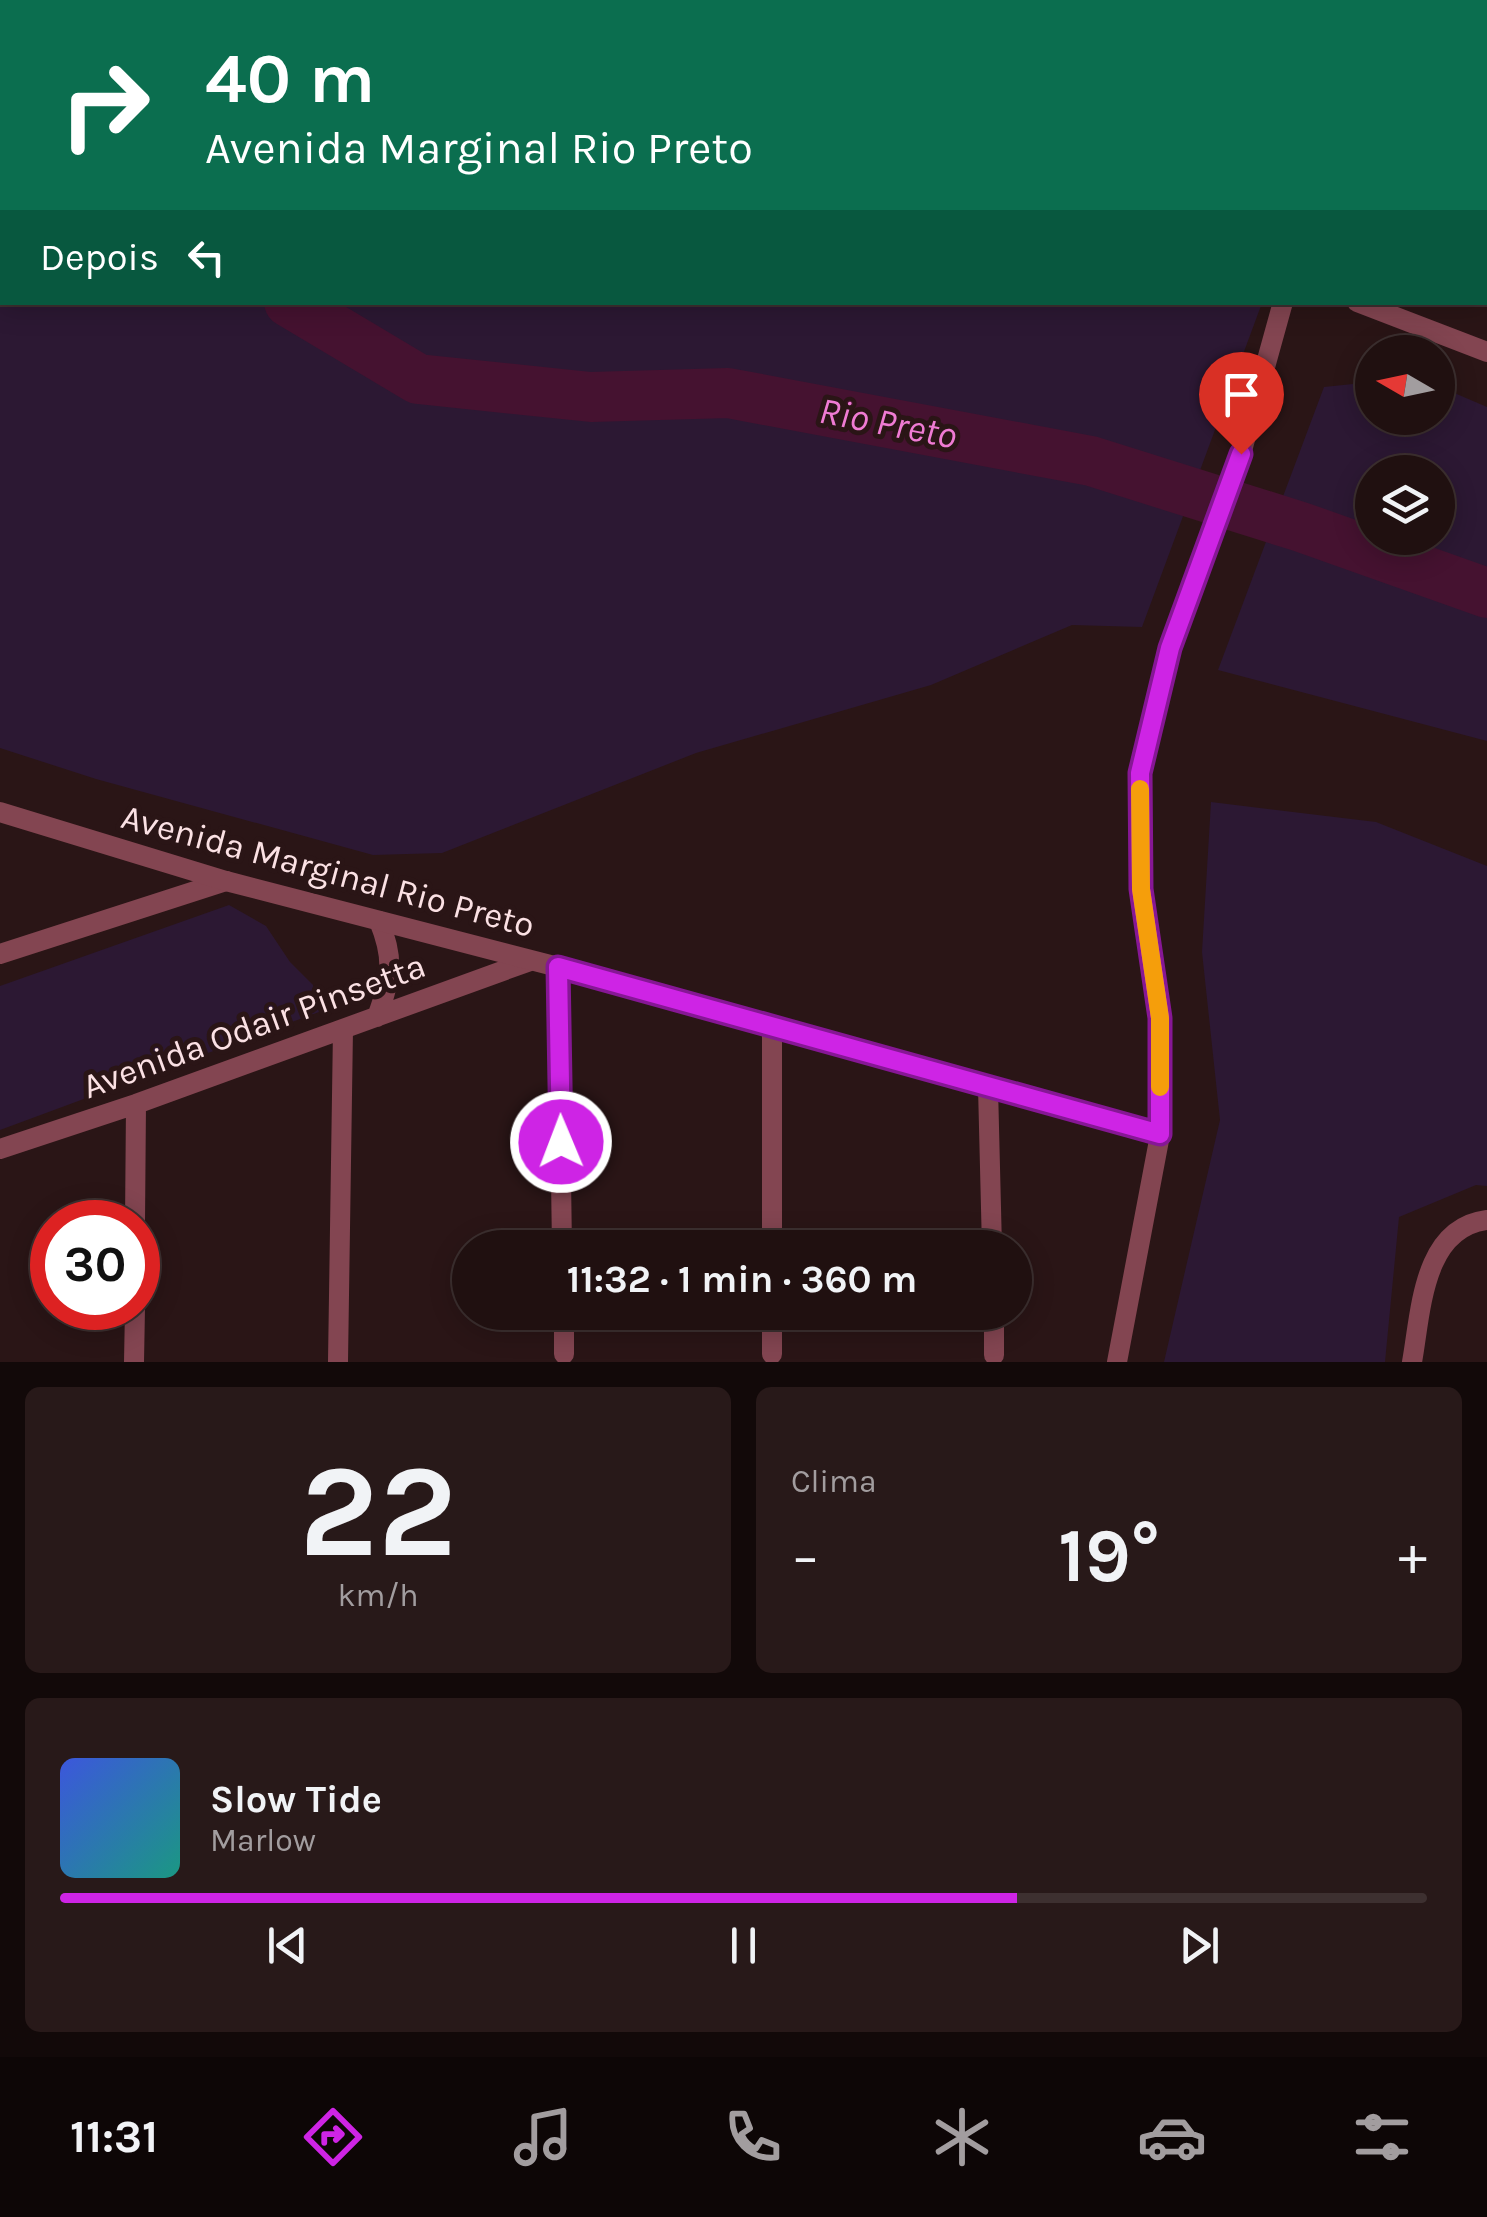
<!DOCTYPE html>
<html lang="pt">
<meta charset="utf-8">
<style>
:root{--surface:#201010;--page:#281919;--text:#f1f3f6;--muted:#a29d9f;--line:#3d3030;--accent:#ce24e5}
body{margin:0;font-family:Karla,sans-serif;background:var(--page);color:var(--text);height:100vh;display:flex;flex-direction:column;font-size:38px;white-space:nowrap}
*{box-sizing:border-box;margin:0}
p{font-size:32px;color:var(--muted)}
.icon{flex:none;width:55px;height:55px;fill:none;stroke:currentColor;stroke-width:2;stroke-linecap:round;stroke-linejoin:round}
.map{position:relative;height:1362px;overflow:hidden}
.side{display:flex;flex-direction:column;gap:25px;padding:25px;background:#120909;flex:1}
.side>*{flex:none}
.guide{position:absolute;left:0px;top:0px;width:1488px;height:305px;box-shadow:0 5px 25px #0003,0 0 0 2px var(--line);background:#0b6e4f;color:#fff;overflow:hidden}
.needle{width:65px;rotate:279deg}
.fabs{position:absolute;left:1355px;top:335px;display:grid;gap:20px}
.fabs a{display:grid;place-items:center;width:100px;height:100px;border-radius:50%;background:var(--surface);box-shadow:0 5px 25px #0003,0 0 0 2px var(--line);font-size:50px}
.speed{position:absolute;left:30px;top:1200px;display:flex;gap:20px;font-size:50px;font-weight:700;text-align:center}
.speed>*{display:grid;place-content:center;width:130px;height:130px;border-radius:50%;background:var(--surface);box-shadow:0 5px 25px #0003,0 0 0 2px var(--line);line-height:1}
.speed .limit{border:15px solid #d22;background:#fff;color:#111}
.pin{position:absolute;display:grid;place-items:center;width:85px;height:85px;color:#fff;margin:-102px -42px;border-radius:50% 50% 50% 0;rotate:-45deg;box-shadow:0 0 10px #0007}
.pin .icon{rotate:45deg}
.me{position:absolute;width:110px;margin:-55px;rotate:359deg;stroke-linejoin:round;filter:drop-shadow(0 0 8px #0008)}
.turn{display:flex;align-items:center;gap:35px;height:210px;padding:0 40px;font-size:45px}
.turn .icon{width:130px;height:130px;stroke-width:2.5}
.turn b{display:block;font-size:70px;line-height:85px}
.then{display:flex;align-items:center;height:95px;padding:0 40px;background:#0003;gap:20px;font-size:38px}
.big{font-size:75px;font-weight:700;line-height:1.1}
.side .widget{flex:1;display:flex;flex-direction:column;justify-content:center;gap:15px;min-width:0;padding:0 35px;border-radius:15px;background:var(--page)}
.side .dial{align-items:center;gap:0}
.dial b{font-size:130px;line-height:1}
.song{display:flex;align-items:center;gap:30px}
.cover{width:120px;height:120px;border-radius:15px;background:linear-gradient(135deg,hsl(230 70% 55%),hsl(170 70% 35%))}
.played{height:10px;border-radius:5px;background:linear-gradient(90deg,var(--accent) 70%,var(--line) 70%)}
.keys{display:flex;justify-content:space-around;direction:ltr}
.heat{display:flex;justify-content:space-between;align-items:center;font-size:55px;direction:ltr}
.side .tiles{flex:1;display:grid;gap:25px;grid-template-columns:1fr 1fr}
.widget:last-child{grid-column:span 2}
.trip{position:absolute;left:452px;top:1230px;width:580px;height:100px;border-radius:50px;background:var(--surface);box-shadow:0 5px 25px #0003,0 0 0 2px var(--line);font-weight:700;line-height:100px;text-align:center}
.tabs{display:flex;height:160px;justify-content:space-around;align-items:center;background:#0d0606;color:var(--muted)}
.tabs .icon{width:70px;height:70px}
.tabs .current{color:var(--accent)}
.tabs b{font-size:45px;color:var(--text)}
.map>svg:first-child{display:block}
.green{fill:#2c1833;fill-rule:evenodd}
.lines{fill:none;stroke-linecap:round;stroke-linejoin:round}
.river{stroke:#451230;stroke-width:50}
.minor{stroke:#834551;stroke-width:20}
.tertiary{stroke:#834551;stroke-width:20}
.route-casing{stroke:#861795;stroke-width:25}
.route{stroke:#ce24e5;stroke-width:18}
.slow{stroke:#f59e0b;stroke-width:18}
.labels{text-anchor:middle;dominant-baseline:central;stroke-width:10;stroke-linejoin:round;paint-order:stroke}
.street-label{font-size:35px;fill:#fbe1e4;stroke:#2a1516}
.water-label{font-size:38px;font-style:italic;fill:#ef7bd3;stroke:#2a1516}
</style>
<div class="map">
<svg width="1487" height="1362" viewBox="0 0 1487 1362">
<rect width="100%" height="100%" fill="#2a1516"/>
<path class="green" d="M0,0l601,2h-599v300l1260,1 -120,324 -70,-2 -141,60 -235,68 -254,100 -69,2 -277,-76 -96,-31z
M1372,382v36h66v-32l49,21v334l-269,-71 106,-283zM1438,472v66h-66v-66z
M1211,802l165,20 111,44v320l-11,-1 -77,32 -14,145h-221l56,-242 -18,-168z
M229,905l37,21 24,36 23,23 6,27 -319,118v-144z"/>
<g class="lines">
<path class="river" d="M0,94l2,1
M289,302l129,77 173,18 137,-4 363,68 210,66 186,66"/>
<path class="minor" d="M1067,2l1,-2
M1391,2l1,-2
M0,954l226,-73
M558,967l4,281
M377,1017c14,-38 18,-57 2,-96
M988,1087l4,161
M0,1149l136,-45 394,-143
M135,1222l1,-118
M772,1248v-222
M564,1312v42
M994,1312v43
M772,1354v-42
M134,1362l1,-54
M338,1362l5,-333
M1412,1362c9,-49 10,-134 75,-142"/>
<path class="tertiary" d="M660,0l3,2
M757,2l2,-2
M1357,302l130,50
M0,812l226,69 332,86 602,168
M1117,1362l43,-227v-118l-19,-128v-116l30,-125 70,-194 42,-152"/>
</g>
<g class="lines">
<g class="route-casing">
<path id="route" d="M561,1142l-3,-175 602,167v-116l-19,-129 -1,-116 30,-125 71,-194"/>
</g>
<use href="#route" class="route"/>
<path class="slow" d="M1140,789l1,100 19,129v69"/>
</g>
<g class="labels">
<g class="street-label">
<text transform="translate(328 871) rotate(15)">Avenida Marginal Rio Preto</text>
<text transform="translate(254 1026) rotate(-20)">Avenida Odair Pinsetta</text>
</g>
<g class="water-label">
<text transform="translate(888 423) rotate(11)">Rio Preto</text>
</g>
</g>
</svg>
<div class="fabs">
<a><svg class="needle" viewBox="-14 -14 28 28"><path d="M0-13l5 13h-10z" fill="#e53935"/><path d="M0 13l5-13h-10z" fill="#a29d9f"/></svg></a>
<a><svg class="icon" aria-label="layers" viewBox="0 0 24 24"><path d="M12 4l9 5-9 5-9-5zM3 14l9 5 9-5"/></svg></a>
</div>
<div class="speed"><div class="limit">30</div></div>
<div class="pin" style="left:1241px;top:454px;background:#d93025"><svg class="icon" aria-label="arrive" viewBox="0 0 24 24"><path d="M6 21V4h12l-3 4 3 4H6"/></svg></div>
<svg class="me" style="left:561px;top:1142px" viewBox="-20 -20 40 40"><circle r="17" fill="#ce24e5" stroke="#fff" stroke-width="3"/><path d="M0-11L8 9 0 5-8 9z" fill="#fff"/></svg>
<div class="trip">11:32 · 1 min · 360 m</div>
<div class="guide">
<div class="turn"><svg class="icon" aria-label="right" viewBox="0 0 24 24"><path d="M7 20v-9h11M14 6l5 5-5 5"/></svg><div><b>40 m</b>Avenida Marginal Rio Preto</div></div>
<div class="then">Depois<svg class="icon" aria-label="left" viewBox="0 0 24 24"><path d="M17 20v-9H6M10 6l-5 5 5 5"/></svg></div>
</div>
</div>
<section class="side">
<div class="tiles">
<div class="widget dial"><b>22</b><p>km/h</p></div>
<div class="widget"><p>Clima</p>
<div class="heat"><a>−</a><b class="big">19°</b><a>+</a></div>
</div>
<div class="widget">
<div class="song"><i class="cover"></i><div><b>Slow Tide</b><p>Marlow</p></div></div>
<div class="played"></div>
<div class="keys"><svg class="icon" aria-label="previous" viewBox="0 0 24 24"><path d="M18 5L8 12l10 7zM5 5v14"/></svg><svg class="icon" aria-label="pause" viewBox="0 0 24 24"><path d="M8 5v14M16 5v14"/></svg><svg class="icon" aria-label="next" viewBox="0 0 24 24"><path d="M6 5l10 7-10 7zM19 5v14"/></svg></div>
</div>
</div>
</section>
<nav class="tabs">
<b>11:31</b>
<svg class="icon current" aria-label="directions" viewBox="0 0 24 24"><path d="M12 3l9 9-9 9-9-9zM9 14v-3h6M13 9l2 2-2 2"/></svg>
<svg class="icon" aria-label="music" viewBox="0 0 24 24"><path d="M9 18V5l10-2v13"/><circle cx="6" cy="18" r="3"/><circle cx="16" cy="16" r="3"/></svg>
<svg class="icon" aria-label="phone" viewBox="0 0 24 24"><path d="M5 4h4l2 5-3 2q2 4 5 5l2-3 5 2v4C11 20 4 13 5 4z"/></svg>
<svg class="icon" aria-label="climate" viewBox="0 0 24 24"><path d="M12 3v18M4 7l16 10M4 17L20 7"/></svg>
<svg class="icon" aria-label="car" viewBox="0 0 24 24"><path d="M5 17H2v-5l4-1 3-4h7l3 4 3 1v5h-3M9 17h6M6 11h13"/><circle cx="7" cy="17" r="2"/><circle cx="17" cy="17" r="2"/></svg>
<svg class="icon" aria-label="filters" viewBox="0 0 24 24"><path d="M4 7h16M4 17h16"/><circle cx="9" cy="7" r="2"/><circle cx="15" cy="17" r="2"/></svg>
</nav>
